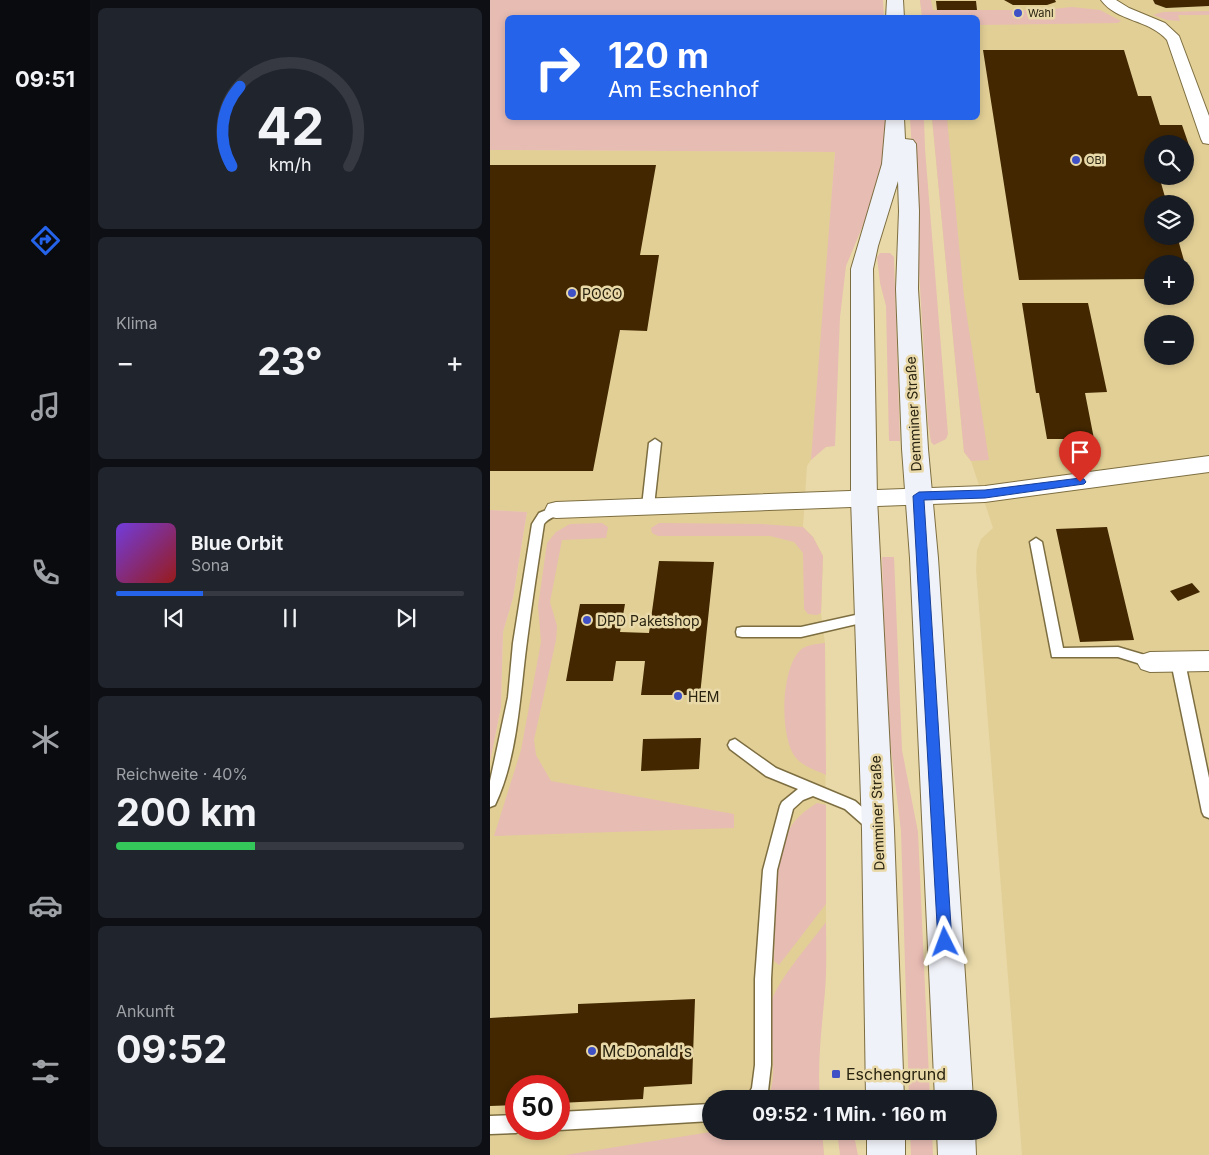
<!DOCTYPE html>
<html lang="de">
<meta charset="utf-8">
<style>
:root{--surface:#171b24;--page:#20242c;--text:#f1f3f6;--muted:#9ea1a6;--line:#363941;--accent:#2563eb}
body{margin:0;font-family:Inter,sans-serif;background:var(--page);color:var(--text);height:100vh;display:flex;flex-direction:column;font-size:19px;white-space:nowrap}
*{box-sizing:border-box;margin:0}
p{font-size:16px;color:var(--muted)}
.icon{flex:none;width:28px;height:28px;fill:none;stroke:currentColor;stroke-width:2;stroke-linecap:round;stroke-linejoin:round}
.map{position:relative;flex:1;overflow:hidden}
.panel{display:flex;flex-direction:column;gap:8px;padding:8px;background:#0d0f14;width:400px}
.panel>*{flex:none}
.hud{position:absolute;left:15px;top:15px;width:475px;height:105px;border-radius:8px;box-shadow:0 2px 8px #0003;background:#2563eb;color:#fff;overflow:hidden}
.controls{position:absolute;left:654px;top:135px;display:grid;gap:10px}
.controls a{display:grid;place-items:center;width:50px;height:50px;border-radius:50%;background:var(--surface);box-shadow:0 2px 8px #0003;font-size:25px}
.speed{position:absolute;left:15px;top:1075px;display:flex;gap:10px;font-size:25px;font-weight:700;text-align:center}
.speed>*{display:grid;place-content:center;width:65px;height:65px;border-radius:50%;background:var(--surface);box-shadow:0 2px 8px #0003;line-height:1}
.speed .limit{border:8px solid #d22;background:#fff;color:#111}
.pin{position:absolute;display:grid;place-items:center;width:42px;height:42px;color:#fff;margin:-51px -21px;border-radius:50% 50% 50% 0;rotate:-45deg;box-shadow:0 0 5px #0007}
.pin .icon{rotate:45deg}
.me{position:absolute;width:55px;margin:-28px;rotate:357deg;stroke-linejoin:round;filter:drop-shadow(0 0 4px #0008)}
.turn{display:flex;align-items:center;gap:18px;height:105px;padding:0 20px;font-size:22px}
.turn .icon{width:65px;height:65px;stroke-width:2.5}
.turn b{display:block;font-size:35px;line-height:42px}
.big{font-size:38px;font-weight:700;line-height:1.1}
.panel .widget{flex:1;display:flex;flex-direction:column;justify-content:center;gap:8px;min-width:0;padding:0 18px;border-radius:8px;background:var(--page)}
.panel .dial{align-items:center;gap:0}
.dial svg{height:130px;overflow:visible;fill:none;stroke:var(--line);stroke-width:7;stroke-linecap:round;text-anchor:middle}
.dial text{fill:var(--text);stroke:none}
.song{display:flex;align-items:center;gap:15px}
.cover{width:60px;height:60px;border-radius:8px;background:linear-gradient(135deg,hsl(260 70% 55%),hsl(0 70% 35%))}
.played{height:5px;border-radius:2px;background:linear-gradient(90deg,var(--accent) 25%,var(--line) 25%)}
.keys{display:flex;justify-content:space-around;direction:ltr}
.heat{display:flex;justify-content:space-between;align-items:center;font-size:28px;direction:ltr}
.charge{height:8px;border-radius:4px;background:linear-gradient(90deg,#34c759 40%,var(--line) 0)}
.trip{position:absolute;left:212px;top:1090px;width:295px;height:50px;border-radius:25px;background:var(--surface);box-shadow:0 2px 8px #0003;font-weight:700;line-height:50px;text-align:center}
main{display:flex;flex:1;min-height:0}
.menu{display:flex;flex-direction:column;width:90px;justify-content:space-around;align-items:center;background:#090b0e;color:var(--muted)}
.menu .icon{width:35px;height:35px}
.menu .on{color:var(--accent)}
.menu b{font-size:22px;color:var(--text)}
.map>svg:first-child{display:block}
.built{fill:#e2cf96;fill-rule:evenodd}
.green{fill:#e7bcb3}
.building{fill:#422700}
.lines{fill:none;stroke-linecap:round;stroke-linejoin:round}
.lane-casing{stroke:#7d6e41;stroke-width:3}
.street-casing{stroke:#7d6e41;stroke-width:2}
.secondary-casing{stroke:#7d6e41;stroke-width:2}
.lane{fill:#fff;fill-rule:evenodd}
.street{fill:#fff;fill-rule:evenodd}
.secondary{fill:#f0f2f9;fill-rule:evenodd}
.route{fill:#2563eb;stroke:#184099}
.poi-dot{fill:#4051c5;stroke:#e9d9a8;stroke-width:2}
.labels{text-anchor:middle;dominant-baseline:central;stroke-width:5;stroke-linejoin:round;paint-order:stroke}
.far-poi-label{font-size:11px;fill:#292310;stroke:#e9d9a8;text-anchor:start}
.poi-label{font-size:14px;fill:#292310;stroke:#e9d9a8;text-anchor:start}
.street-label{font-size:14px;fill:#292310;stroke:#e9d9a8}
.near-poi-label{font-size:16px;fill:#292310;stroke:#e9d9a8;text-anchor:start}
</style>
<main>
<nav class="menu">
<b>09:51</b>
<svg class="icon on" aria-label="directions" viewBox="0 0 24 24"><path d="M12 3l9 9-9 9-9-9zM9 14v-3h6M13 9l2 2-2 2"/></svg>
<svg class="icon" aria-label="music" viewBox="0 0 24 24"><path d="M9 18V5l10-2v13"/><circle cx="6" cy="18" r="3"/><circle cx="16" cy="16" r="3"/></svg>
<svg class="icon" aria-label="phone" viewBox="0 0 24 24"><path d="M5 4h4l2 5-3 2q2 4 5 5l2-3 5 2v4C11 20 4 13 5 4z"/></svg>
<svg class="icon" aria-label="climate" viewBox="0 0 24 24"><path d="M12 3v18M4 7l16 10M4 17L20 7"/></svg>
<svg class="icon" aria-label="car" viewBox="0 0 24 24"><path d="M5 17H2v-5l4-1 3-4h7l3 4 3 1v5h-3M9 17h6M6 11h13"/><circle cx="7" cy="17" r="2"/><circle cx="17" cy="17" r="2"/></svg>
<svg class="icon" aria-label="filters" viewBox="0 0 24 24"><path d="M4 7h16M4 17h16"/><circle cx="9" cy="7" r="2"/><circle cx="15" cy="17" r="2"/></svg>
</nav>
<section class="panel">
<div class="widget dial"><svg viewBox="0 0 100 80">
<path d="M14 69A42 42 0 1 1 86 69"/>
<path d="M14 69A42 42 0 0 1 19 20" stroke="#2563eb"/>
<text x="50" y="56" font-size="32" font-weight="700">42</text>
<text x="50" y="72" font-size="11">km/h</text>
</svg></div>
<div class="widget"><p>Klima</p>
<div class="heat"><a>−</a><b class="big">23°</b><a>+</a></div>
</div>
<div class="widget">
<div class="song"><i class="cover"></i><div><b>Blue Orbit</b><p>Sona</p></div></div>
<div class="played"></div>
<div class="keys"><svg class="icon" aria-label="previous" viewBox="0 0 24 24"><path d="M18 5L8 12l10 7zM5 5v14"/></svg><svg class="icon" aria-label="pause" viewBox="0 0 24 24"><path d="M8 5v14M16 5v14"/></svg><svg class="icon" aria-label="next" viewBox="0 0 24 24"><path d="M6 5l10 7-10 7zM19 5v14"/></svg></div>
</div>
<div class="widget"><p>Reichweite · 40%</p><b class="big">200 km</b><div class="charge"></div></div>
<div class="widget"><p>Ankunft</p><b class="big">09:52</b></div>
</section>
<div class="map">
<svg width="719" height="1155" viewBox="0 0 719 1155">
<rect width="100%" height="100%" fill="#e9d9a8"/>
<path class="built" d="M430,0h289v1155h-187l-46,-585 1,-20 4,-11 12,-11 -22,-67 -7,-9 -32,-334h46v-100l-56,-1zM662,144h33v32h-33zM662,204h33v32h-33zM662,264h33v32h-33zM662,324h33v32h-33z
M0,150l345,2 -21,289 -3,19 -4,6 -4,61 10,10 10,19 -2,57 4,30 1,279 -1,69 -4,24 -3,59 2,25h-109v32h111l2,24h-334v-393l11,-55 2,-75 10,-34 14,-86 -37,-2zM26,1086h43v43h-43z"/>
<path class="green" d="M0,0h393l1,18h-376v100h380l-9,69 -33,79 -6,51 -5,129 -9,1 -15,13 24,-308 -345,-2z
M430,0h11l2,10h110l29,-3 28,3 21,11 -3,2 -140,2v-7l-56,-1z
M719,11v4h-31l2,6 -13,-1 -14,-5 10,-3z
M420,118h14l1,31 23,285 -2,5 -12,6 -3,-3 -3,-19z
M442,118h15l17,179 25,163 -18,1 -7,-9z
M390,253h10l4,4 6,184h-11l-3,-135 -6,-23 -3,-26z
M0,510l37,2 -14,86 -10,34 -2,75 -11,55z
M112,523l6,4 -2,11 -44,2 -12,62 7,24 -1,14 -22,100 2,15 15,26 183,33v14l-240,8 27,-86 20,-108 -3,-36 9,-63 9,-11 14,-8z
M169,523l102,1 42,3 10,10 10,19 -2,57 -4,2 -9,-1 -4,-5 -1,-56 -9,-11 -24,-6h-112l-6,-3 -1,-5z
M392,557h12l8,193 16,82 12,267h-21l-8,-268 -14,-115z
M335,643l1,132c-10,-5 -22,-8 -30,-17 -17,-20 -16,-94 7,-110 7,-4 15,-4 22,-5z
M327,803l9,2v99l-47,61 -5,-4c2,-42 -2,-91 15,-131 6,-12 17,-20 28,-27z
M336,922c0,22 1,46 -1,69 -3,36 -8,71 -5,108h-53c13,-22 1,-69 4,-95 3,-20 42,-64 55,-82z
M227,1131h105l2,24h-259z
M347,1131h16l5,24h-18z
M420,1131h22l1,24h-22z"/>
<path class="building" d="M514,0h51l1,2 -9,3h-34z
M663,0h56v6l-43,2 -11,-4z
M446,1h40l1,9h-40z
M493,50h141l14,46h13l9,29h22l10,29h-7v-10h-33v32h7l8,28h-15v32h25l8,28h-33v15l-133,1z
M0,165h166l-16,90h19l-12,76 -27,-1 -27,141h-103z
M532,303h66l19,89 -22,1 9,46h-47l-8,-46h-3z
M617,527l27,113 -54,2 -24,-113z
M169,561l55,1 -14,133h-59l4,-34h-29l-3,20h-47l14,-77h45l-5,28 29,1z
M702,583l8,9 -22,9 -8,-10z
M211,738l-2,31 -58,2 2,-32z
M205,999l-3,85 -48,3 -1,12 -84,4v-17h-43v19l-26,1v-88l88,-5v-9z"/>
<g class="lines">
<g class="lane-casing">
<path id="lane" d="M165,439l6,4 -7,63 -6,4 -6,-4 7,-63z
M66,506l6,4c-4,7 -13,7 -18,14 -6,39 -12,78 -17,117 -7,52 -9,116 -32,164l-5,2v-26l18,-84 5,-54 19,-119 7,-11z
M546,538l6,4 21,106 55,-1 37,11 2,4 -2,4 -5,1 -32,-10h-66l-22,-115z
M379,612l5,2 1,3 -1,3 -73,17h-59l-5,-1 -1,-4 1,-4 5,-1h59z
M688,657l5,1 2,4 24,116v40l-5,-2 -2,-4 -31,-150 2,-4z
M245,739l41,29 79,33 24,21 2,4 -2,4 -5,2 -5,-2 -24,-21 -32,-13 -10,4 -10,9 -16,61 -6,109v86l-3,26 -3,8h-19l6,-11 3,-23v-86l8,-109 17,-64 2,-4 16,-13 -32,-13 -36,-27 -2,-4 2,-4z
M221,1104v17l-152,9 -2,-1h2v-17z
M0,1116l26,-1v14h7l-7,4 -26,1z"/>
</g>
<g class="street-casing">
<path id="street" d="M611,0h15l13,8 36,15 14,13 30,80v28l-6,-1 -2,-4 -34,-99c-18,-21 -50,-18 -66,-40z
M719,456v16l-224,30 -429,16 -8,-2 -3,-6 3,-6 8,-2 429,-16z
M719,651v20l-59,1 -9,-3 -4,-7 4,-7 9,-3z"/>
</g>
<g class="secondary-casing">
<path id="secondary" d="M397,0h16l1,18h-18z
M396,118h18l1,21 8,1 3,4 3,67 -1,78 10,160 10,109 35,541h-38l-25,-541 -8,-109 -6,-160 3,-78 -1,-30 -20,65 -5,23 4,229 17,332 10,269h-38l-4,-269 -11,-332v-229l31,-105z
M377,1131h38v24h-38z
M447,1131h38l1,24h-38z"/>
</g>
<use href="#lane" class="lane"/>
<use href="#street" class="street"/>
<use href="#secondary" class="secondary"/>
</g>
<path class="route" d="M590,478l4,1 2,3 -2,2 -99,14 -61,2 28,442 -2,5 -5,2 -5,-2 -2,-5 -25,-446 6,-4 66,-2z"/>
<g class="poi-dot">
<circle cx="528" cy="13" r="5"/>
<circle cx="586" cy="160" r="5"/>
<circle cx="82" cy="293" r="5"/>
<circle cx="97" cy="620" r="5"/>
<circle cx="188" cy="696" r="5"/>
<circle cx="102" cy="1051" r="5"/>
<rect x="341" y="1069" width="10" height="10" rx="2.5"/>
</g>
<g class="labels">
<g class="far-poi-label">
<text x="538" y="13">Wahl</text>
<text x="596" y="160">OBI</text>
</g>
<g class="poi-label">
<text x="92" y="293">POCO</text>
<text x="107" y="620">DPD Paketshop</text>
<text x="198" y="696">HEM</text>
</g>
<g class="street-label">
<text transform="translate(423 414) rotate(-93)">Demminer Straße</text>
<text transform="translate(387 813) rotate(-92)">Demminer Straße</text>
</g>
<g class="near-poi-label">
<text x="112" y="1051">McDonald's</text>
<text x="356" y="1074">Eschengrund</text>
</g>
</g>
</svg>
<div class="controls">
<a><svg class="icon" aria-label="search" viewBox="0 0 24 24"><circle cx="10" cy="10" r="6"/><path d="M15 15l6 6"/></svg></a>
<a><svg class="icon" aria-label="layers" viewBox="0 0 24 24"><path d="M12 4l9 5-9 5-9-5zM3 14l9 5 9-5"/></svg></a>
<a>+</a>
<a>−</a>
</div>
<div class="speed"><div class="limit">50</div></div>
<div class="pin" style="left:590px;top:482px;background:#d93025"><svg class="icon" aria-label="arrive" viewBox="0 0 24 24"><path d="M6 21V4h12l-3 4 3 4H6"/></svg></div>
<svg class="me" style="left:455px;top:942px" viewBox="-20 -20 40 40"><path d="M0-17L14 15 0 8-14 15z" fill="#2563eb" stroke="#fff" stroke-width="4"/></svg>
<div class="trip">09:52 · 1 Min. · 160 m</div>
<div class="hud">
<div class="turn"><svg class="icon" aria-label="right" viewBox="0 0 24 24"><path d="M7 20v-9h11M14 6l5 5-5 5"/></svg><div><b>120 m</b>Am Eschenhof</div></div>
</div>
</div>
</main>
